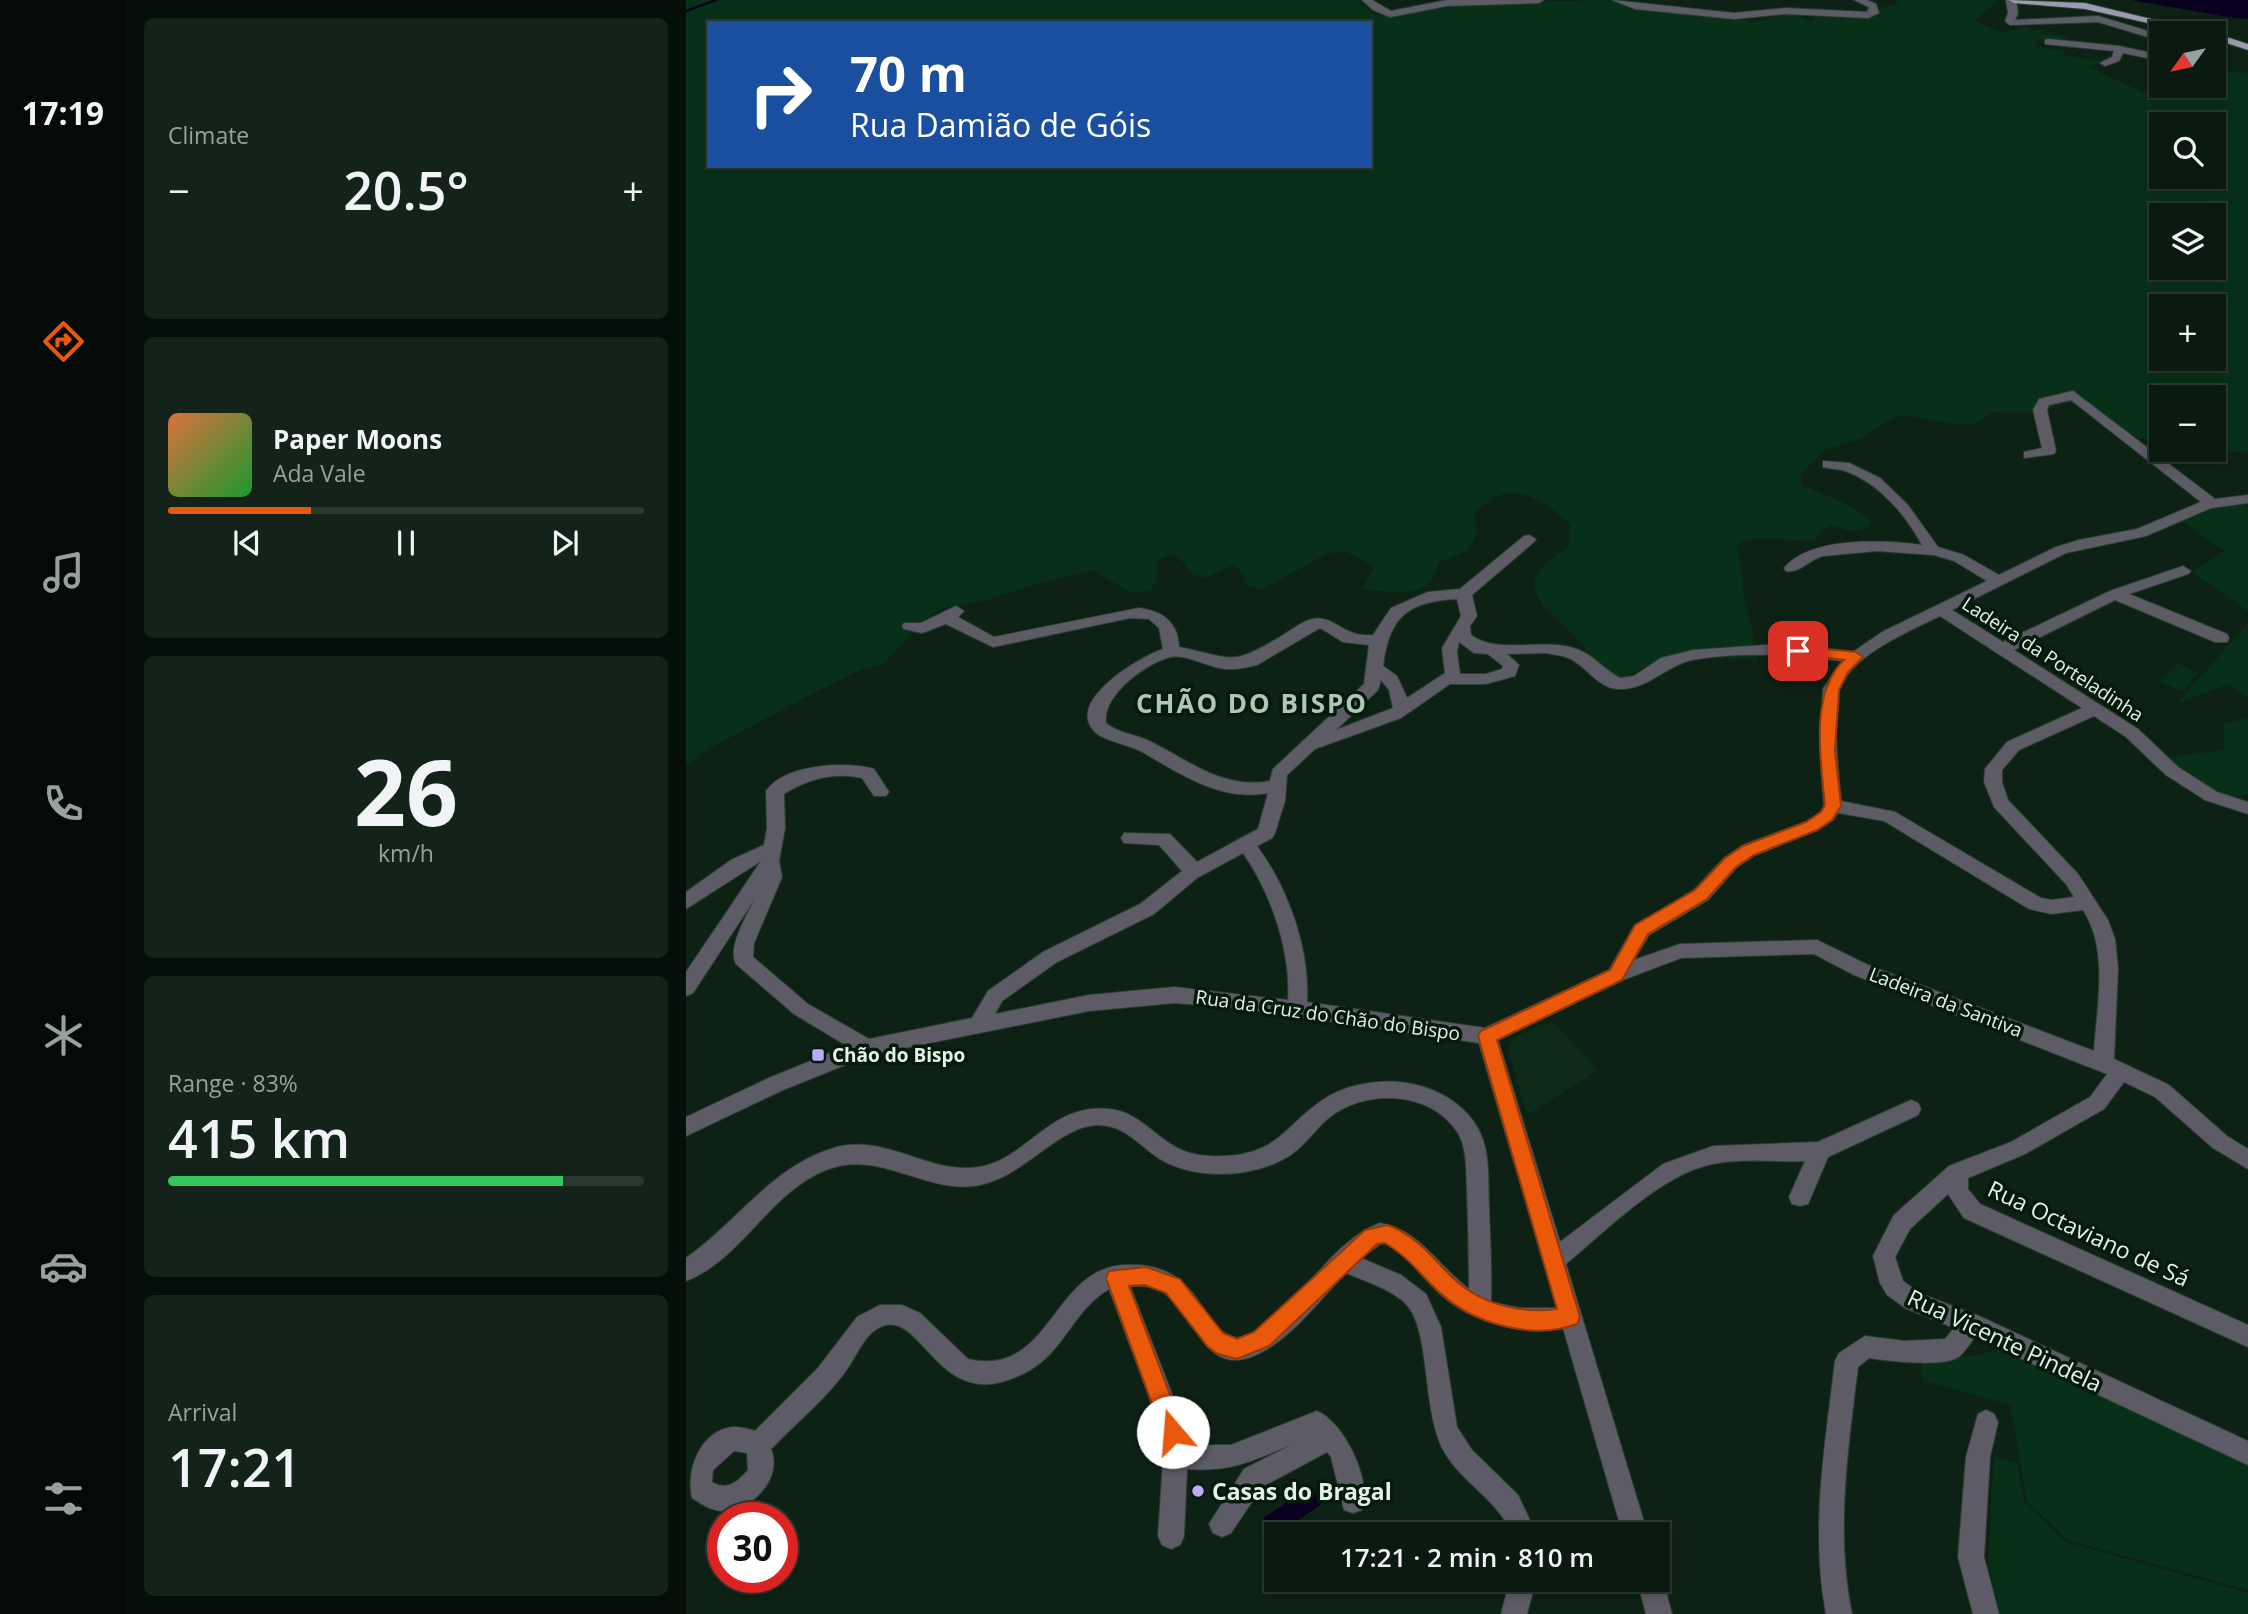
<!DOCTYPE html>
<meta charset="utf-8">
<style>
:root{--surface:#0a1a10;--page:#132319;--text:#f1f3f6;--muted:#99a19f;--line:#2a3830;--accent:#ea580c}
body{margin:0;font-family:"Open Sans",sans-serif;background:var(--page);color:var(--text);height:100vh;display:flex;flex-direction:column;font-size:26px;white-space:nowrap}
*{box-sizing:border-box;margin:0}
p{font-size:23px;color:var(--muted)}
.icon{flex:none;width:38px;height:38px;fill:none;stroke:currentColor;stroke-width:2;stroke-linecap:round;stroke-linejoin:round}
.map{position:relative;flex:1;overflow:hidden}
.details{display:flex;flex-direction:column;gap:18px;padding:18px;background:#060e09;width:560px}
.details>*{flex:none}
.hud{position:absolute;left:21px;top:21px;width:665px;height:147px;border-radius:0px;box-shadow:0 4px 10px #0003,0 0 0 2px var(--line);background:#1a4fa0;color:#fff;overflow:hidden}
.needle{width:46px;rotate:237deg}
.buttons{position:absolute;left:1463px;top:21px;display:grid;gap:14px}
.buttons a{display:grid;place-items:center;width:77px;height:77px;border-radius:0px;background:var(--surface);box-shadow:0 4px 10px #0003,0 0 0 2px var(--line);font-size:35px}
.speed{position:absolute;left:21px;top:1502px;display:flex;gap:14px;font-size:35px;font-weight:700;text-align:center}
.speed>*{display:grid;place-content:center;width:91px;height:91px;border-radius:50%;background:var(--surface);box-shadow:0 4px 10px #0003,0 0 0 2px var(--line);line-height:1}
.speed .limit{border:10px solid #d22;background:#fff;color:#111}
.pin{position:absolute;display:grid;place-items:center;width:60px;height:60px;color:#fff;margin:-30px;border-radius:14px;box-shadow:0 4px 10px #0006}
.me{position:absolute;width:77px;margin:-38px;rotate:342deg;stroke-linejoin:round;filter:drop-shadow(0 0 5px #0008)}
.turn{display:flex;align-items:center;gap:24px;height:147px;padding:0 28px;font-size:32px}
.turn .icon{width:91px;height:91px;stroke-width:2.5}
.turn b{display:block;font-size:49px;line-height:60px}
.big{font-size:52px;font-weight:600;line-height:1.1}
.details .tile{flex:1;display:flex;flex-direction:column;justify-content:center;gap:10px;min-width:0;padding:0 24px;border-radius:10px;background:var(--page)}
.details .dial{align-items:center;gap:0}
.dial b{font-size:91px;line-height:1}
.song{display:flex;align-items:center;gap:21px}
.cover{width:84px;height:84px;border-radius:10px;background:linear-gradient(135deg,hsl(20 70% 55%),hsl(130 70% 35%))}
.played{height:7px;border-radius:4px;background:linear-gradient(90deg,var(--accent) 30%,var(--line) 30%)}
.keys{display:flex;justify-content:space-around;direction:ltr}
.heat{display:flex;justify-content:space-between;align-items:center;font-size:38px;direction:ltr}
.charge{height:10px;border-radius:5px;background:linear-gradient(90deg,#34c759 83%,var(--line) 0)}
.trip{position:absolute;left:578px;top:1522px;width:406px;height:70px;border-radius:0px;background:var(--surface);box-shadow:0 4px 10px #0003,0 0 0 2px var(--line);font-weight:600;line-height:70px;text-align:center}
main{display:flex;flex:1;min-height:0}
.tabs{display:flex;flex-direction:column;width:126px;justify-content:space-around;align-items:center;background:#040a06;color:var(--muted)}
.tabs .icon{width:49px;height:49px}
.tabs .selected{color:var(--accent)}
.tabs b{font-size:32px;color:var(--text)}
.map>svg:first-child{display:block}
.built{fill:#0e2a18}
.green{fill:#083019;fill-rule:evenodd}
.water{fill:#090020}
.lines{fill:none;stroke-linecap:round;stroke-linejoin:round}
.stream{stroke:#090020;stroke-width:2.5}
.minor-casing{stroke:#2b3f32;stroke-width:2}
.major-casing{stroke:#2b3f32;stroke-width:2}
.minor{fill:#5d5b65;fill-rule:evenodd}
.major{fill:#9d99af;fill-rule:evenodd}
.route{fill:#ea580c;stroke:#983908;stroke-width:2}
.poi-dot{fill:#bbaaf6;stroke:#05190c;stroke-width:2.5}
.labels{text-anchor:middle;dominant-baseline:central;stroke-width:7;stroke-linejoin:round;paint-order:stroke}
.street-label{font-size:19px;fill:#e4f1e7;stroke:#05190c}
.poi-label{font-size:19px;font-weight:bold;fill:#e4f1e7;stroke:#05190c;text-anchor:start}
.near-street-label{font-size:23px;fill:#e4f1e7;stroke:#05190c}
.near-poi-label{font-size:23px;font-weight:bold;fill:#e4f1e7;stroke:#05190c;text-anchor:start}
.district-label{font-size:26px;font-weight:bold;letter-spacing:2px;fill:#afc8b6;stroke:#05190c}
</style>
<main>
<nav class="tabs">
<b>17:19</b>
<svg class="icon selected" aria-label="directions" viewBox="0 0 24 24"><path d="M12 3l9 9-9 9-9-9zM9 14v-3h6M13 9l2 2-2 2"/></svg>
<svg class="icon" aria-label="music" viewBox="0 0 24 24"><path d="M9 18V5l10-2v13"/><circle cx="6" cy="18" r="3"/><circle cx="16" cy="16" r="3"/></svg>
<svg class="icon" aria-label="phone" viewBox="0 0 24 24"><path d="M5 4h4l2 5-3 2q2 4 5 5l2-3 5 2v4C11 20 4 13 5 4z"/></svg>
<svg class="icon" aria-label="climate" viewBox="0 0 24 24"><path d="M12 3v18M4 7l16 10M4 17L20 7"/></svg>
<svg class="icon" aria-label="car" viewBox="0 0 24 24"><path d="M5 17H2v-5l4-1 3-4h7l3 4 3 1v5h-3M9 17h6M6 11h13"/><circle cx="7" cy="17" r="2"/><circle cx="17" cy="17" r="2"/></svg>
<svg class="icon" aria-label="filters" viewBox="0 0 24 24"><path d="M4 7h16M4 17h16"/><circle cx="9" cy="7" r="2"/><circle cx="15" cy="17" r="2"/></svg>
</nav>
<section class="details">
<div class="tile"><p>Climate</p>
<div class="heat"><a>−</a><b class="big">20.5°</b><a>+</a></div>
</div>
<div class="tile">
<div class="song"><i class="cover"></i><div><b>Paper Moons</b><p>Ada Vale</p></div></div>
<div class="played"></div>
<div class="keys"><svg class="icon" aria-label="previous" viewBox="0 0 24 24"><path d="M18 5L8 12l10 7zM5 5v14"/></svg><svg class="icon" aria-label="pause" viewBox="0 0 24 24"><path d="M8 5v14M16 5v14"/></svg><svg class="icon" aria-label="next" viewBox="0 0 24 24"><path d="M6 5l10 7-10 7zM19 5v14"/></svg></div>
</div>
<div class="tile dial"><b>26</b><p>km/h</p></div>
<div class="tile"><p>Range · 83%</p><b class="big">415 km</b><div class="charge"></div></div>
<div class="tile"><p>Arrival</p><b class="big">17:21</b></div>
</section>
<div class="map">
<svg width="1562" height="1614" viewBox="0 0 1562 1614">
<rect width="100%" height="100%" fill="#0d2215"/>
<path class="built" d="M866,1022l47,48 -72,45 -19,-66 6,-12z"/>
<path class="green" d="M0,0h671l19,15 24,1 44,-12 166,-4 24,9 103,8 18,6 32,-11 26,10 3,-5 5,-1h50l10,-8 18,-5 -4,-3h103l-24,21 28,11 26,-5 3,3h13l1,4 22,1 5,9 -31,-4 -6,1 2,6 29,4 -3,5 40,5 -15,6 56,26 14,-10 3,3h53v-14l3,-2 31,3v380l-39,-3h5v-53h-53v47l-24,-7 -51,-31 -18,-3 -46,10 -30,-1 -18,12h-15l-58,-9 -10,4 -29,19 -38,12 -23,25v10c26,12 50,17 71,37l-7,8 -16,1 -17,-6 -12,6 -5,9c-24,3 -62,-8 -78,5l9,60 13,54 -93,-1c-17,4 -33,21 -51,19 -19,-3 -26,-25 -37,-37 -13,-15 -47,-36 -43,-60 3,-14 24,-24 34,-35l1,-21c-30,-27 -63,-49 -95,-10l1,20 -8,16 -28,12c-3,6 -6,15 -11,20 -15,17 -47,8 -67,7l13,-22 -28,-15 -19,1 -67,37 -16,-6 -2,-11 -9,-8 -30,13 -15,-5 -5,-10 -12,-9 -14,6 -2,21 -6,10 -19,2 -38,-23 -54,13 -52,17 -47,9 -15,10 -43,46 -20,4 -50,25 -104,55 -22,17zM23,23h661v143h-661zM1475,124h53v53h-53zM1475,215h53v53h-53zM1475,306h53v53h-53z
M1562,504v107l-56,-39 33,-21 -48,-33 36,-10z
M1562,623v75l-19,-14 -51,19z
M1491,663l21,10 -16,18 -22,-10z
M1562,718v76c-33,9 -60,-18 -86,-36l62,-8v-26z
M1315,1349l247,115v126l-180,-50 -41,-38 -17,-97 -88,-25 -1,-19 58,-6z
M1308,1458l23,5 7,39 42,40 182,51v21h-247l-13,-51z"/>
<path class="water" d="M1445,0h117v19l-15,-1z
M626,1486l10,18 -48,32 -11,-18z"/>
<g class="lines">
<path class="stream" d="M0,11l30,-11"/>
<g class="minor-casing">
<path id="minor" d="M676,0h10l19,11 56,-11h97l-5,3 -92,3 -57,11 -17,-7z
M926,0l122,13 52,-5 81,4 2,-5 -15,-7h13l9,4 3,9 -11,5 -82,-4 -52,5 -99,-10z
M1320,0h10l2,13 -3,7 83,-4 63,19v6l-63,-19 -88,3 -5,-4 3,-8z
M1362,39l71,7 42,9v6l-38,-8 -4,8 -14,5 -5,-3 12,-6 2,-6 -69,-7v-4z
M1387,391l142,108 33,-4v8l-37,5 -65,28 -80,17 -114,57 51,32 107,-51 73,-25 8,5 -3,3 -59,20 98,40 2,4 -2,4h-12l-100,-42 -101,50 124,79 40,38 39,25 31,10v12l-43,-14 -39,-25 -40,-38 -32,-21 -75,34 -17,20v12l6,18 70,74 30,46 7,19 3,29 -4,91 55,26 58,51 21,13v20l-35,-21 -58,-51 -31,-15 -20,27 -79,45 -57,24v11l12,15 268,121v22l-284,-129 -16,-24 -38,35 -15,28 8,24 18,13 58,22 269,125v24l-273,-128c-6,7 -11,17 -18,21 -18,9 -68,3 -88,0l-11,9c-10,83 -23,164 -6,247h-26c-16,-85 -1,-168 9,-253l4,-8 26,-17 40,5 40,-2 9,-11 -49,-20 -18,-13 -7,-12 -7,-27 21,-41 55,-49 62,-24 79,-45 17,-23 -253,-99 -40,-21 -133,4 -58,22 -125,60 62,202 103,-78 50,-18 105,-4 93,-42 7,3 3,6 -3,6 -90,42 -20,47 -8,2 -8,-2 -3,-7 16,-36c-29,1 -63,-3 -92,3 -52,10 -107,67 -147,100l82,271h-25l-60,-207c-49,6 -98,-6 -133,-44 -14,-14 -27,-37 -48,-41l-21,15 40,17 25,19 15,33 16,100 15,23 46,45 19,40h-25c-13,-35 -49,-51 -67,-82 -25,-42 -12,-126 -42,-152 -16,-13 -38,-20 -57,-28 -26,26 -49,59 -82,78 -60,34 -66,-37 -103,-60 -9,-6 -20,-5 -31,-5l41,105 17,54h43l86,-34c28,12 56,72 45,99l-9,3 -9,-3 -13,-53 -4,-5 -65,35 -31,46 -9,4 -9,-4 -4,-9 35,-55 47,-24c-41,16 -58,27 -104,24l-3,67 -4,9 -9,4 -9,-4 -4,-9 6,-91 -17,-54 -38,-102c-44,27 -43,72 -101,91 -69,24 -85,-62 -122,-55 -19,4 -28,28 -38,43 -21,30 -52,55 -77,81 12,29 -19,62 -48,62 -12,0 -21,-7 -31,-13 -6,-29 8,-67 41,-71 7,0 16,2 22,4l63,-63 39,-51 23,-12h22l18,8 48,46c83,19 83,-89 155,-94 82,-5 74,67 115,73 58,-17 84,-93 142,-115 40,7 58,43 89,66 0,-33 -1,-67 -2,-100 -1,-16 0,-32 -5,-47 -3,-11 -14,-22 -23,-29 -32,-22 -79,-19 -109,4 -14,11 -24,27 -38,37 -20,14 -48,20 -71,20 -21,0 -43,-4 -61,-15 -22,-14 -35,-34 -63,-34 -38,1 -74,52 -117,60 -53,11 -100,-37 -154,-15 -56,22 -86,91 -140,111v-23c52,-36 86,-93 151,-111 49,-13 93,28 142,20 49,-8 70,-64 130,-58 32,3 47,31 75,42 16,6 36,6 53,4 41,-6 50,-29 80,-51 38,-29 98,-30 137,-2 13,9 24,23 29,38 7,20 5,44 6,65 1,32 3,64 2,97l29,6h37l-78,-265 -242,-35 -63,-5 -85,8 -219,44 -87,35 -97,46v-19l83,-39 78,-32 -53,-32 -58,-50c-9,-17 11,-48 18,-64l-61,93 -7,3v-24l75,-111 -75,48v-17l45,-32 33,-15 3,-17 -1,-37c19,-27 79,-30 108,-22l15,23 -3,4h-12l-12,-18c-28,-6 -54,1 -78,16l1,34 -6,33 3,16 -28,66 -1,14 55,47 61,35 103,-21 16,-27 55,-39 97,-48 42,-33 -23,-26 -35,-2 -3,-5 3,-5 46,1 27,28 61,-33 10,-36c-46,9 -86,-18 -124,-40 -13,-8 -40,-12 -49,-21 -31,-31 45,-75 68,-83l-4,-21 -10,-9 -19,-1 -137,29 -47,-23 -24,9 -18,-4 -2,-3 2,-3h17l35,-17 8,5 -6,6 36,20 145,-29c24,3 39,14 40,39 55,11 50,20 101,-10 10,-6 22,-16 33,-18 23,-4 29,19 60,16l18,-27 37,-16 32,-3 64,-53 5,-1 7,4 -2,3 -62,53 5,21 -7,10 1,9c29,21 73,1 108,15 15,6 27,21 41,28l14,-2 27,-18 32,-8 88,-6 72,8 29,-20 105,-51 -33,-20 -20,-6 -57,-4 -54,5c-13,3 -24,18 -37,15l-2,-3c27,-32 99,-28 138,-23 -16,-30 -43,-62 -77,-74 -7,-2 -14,-2 -22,-4v-6l26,2 31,15 28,27 30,42 26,8 35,20 57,-28 23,-7 58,-11 64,-27 -130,-102 -22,5 -2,5 9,41 -2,3 -30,4v-6l18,-4 -9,-38 6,-11zM771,599l4,17 -19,32 3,25 -38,25 -10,-22 -14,-10c6,-49 25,-65 74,-67zM1254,616l142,92 -75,34 -22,27 -1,13 10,25 72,77 8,13 -22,3 -11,-2 -146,-86 -54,-11c-2,-25 -10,-91 -1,-113 13,-34 70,-57 100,-72zM634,628l23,14 26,3 -5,39 -91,85 -3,12c-49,9 -82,-22 -123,-41 -13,-6 -30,-7 -41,-17 -4,-27 39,-60 65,-66 14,-3 33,8 48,11 12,3 26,0 38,-3zM773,642l15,11 14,1 15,12 -1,3 -16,5h-26l-3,-22zM861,653c7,2 15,2 21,5 17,6 29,30 50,31 28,2 47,-23 74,-29 49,-9 101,-5 150,1l-19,28 -3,61 4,56 -3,6 -15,10 -63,23 -19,13 -30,32 -59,35 -26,45 -124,58 -178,-26c3,-53 -19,-114 -50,-156l15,-8 3,-5 10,-32 2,-26 28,-26 86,-31 49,-34h36l29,-8 4,-11 -12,-11zM695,680l8,10 4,18 -57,22 42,-40zM1152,813l46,8 145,88 23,5 31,-4c26,40 14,95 11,141l-226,-86 -51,-25 -137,4 -46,16 15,-25 59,-35 28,-32 19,-13 63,-25 15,-10zM557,853c28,40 48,98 45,147l-114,-13 -85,8 -94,19 7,-13 55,-39 97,-48 43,-36zM48,1451l13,2 1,17c-10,12 -21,21 -36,12l1,-12z
M1300,1410l8,4 4,8 -8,35 -6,100 15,57h-26l-15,-57 8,-100 12,-43z
M971,1570l6,10 9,34h-26l-9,-34h20z
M824,1580h26l-9,34h-26z"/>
</g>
<g class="major-casing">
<path id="major" d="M1323,0l76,3 124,30h-16l-108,-24 -71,-6z
M1528,33l34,11v6l-34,-11z"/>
</g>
<use href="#minor" class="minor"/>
<use href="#major" class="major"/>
</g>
<path class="route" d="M1112,646l58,6 7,5 -15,15 -9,18 -4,60 6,56 -9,14 -15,10 -63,25 -18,12 -29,32 -59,35 -26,46 -125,60 83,277 -3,7c-46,17 -106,-1 -140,-34 -18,-17 -30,-34 -52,-47l-8,1 -108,102 -32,13 -19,-5 -10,-7 -42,-54 -21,-8 -16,1 55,146 -3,7 -8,3 -8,-3 -59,-161 3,-7 37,-4 34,12 43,54 14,6 17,-7 111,-102 23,-5c27,10 43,31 63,51 28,28 68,38 106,33l-79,-273 3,-5 129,-61 25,-45 60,-35 30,-32 18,-12 63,-24 15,-10 4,-7c-4,-42 -16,-113 19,-145l-51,-6 -2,-3z"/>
<g class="poi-dot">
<rect x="125" y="1048" width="14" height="14" rx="3.5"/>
<circle cx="512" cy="1491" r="7"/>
</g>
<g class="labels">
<g class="street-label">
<text transform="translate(1367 659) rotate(33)">Ladeira da Porteladinha</text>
<text transform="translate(1260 1002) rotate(21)">Ladeira da Santiva</text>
<text transform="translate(642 1015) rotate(8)">Rua da Cruz do Chão do Bispo</text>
</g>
<g class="poi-label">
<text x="146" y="1055">Chão do Bispo</text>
</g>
<g class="near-street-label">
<text transform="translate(1403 1233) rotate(25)">Rua Octaviano de Sá</text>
<text transform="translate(1319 1340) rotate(25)">Rua Vicente Pindela</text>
</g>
<g class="near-poi-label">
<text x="526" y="1491">Casas do Bragal</text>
</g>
<g class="district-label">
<text x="566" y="703">CHÃO DO BISPO</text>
</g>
</g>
</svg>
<div class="buttons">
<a><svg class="needle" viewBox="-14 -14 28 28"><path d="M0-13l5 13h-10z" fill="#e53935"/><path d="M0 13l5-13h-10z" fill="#99a19f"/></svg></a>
<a><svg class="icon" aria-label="search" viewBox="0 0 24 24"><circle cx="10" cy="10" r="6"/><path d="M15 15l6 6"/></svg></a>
<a><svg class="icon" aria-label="layers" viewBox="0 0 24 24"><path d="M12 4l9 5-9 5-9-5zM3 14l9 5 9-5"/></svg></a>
<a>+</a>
<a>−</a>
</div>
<div class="speed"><div class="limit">30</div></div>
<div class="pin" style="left:1112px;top:651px;background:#d93025"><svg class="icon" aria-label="arrive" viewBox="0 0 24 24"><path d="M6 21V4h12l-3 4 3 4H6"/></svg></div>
<svg class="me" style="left:487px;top:1432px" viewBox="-20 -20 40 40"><circle r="19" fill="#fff"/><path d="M0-13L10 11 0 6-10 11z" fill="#ea580c"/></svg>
<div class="trip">17:21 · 2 min · 810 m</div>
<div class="hud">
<div class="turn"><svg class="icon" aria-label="right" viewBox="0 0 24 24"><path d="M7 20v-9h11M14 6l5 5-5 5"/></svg><div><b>70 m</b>Rua Damião de Góis</div></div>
</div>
</div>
</main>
